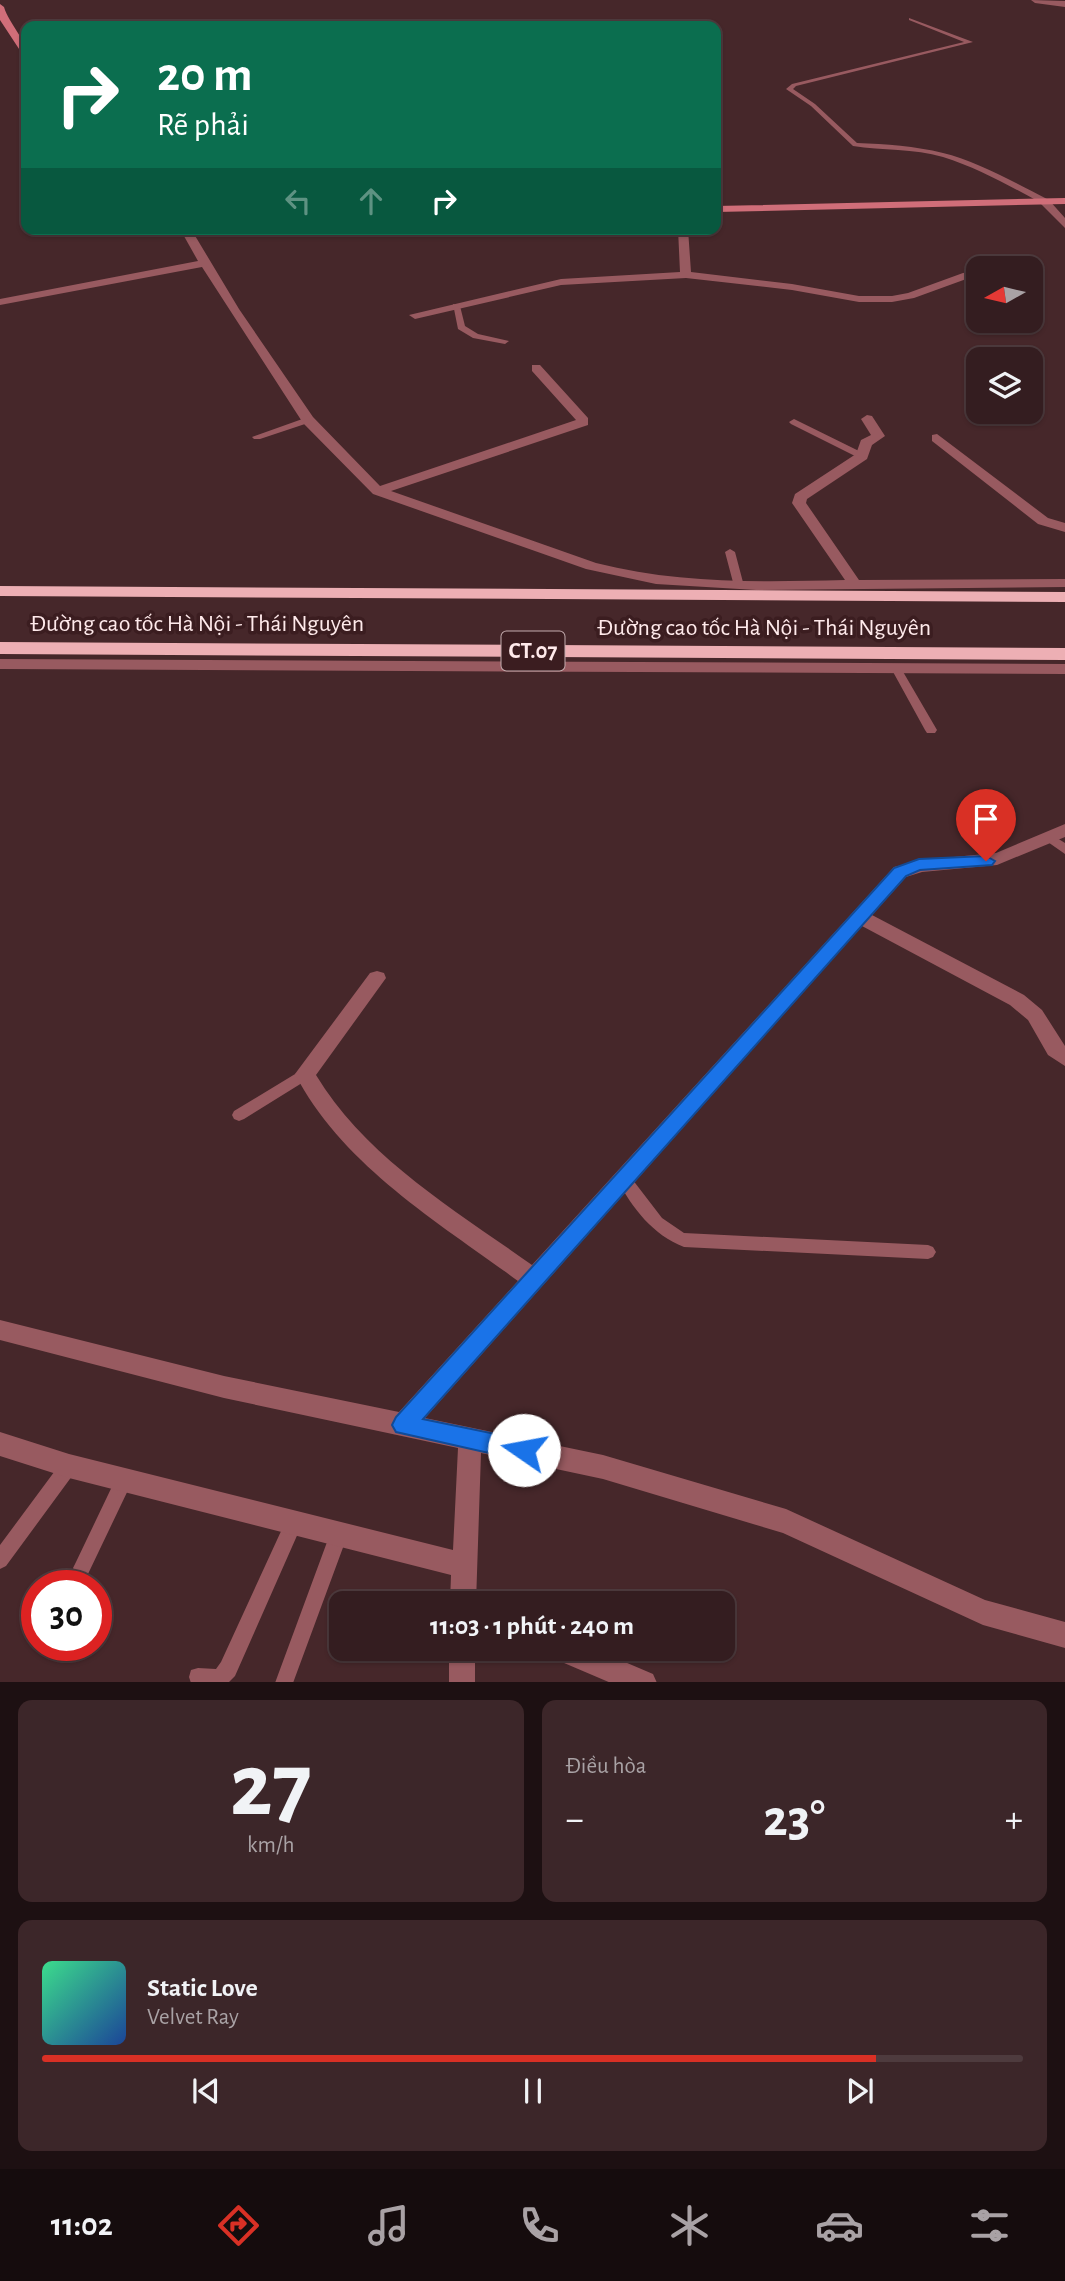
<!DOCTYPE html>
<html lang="vi">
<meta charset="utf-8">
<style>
:root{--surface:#341d20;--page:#3c2629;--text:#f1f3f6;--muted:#a9a2a5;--line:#4e3b3e;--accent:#d93025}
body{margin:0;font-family:"Alegreya Sans",sans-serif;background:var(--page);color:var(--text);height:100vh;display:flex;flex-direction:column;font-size:26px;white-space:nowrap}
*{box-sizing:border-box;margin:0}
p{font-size:23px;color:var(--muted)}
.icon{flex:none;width:38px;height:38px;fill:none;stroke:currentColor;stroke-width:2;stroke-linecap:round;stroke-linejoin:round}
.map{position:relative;height:1682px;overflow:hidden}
.details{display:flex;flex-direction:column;gap:18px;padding:18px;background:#1d1012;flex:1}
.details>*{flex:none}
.guide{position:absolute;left:21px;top:21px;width:700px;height:214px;border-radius:14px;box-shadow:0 2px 5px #0004,0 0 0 2px var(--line);background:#0b6e4f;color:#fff;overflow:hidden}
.needle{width:46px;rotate:262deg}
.tools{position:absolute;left:966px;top:256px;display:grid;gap:14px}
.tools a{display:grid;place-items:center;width:77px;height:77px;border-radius:14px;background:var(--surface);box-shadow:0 2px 5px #0004,0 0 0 2px var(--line);font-size:35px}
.speed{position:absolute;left:21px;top:1570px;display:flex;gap:14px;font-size:35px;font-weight:700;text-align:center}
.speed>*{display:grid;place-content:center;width:91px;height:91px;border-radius:50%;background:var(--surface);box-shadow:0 2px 5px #0004,0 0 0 2px var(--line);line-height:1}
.speed .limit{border:10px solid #d22;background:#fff;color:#111}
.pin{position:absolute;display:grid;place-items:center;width:60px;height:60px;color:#fff;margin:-72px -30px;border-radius:50% 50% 50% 0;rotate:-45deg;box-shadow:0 0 7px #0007}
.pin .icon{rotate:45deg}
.me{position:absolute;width:77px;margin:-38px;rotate:282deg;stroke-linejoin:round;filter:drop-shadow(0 0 5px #0008)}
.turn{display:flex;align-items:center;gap:24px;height:147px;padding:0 21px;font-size:32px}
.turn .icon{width:91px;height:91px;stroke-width:2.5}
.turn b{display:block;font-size:49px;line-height:60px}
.lanes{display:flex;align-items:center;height:66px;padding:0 21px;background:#0003;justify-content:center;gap:35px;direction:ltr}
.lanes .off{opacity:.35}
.big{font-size:52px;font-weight:600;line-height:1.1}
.details .tile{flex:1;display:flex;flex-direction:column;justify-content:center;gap:10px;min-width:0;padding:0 24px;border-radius:14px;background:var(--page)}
.details .dial{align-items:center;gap:0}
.dial b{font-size:91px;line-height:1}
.song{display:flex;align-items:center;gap:21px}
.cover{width:84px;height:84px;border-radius:10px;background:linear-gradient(135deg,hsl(150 70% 55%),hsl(220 70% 35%))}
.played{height:7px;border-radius:4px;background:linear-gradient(90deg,var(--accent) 85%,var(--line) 85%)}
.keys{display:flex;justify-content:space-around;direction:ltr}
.heat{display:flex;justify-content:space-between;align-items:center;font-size:38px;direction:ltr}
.details .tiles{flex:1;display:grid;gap:18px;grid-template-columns:1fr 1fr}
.tile:last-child{grid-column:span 2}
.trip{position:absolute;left:329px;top:1591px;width:406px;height:70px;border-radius:14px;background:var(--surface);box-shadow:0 2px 5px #0004,0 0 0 2px var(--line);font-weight:600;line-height:70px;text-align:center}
.tab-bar{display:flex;height:112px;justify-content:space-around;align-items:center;background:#150c0d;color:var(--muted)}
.tab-bar .icon{width:49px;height:49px}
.tab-bar .current{color:var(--accent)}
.tab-bar b{font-size:32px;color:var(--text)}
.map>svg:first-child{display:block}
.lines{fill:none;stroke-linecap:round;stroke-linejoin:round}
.lane{fill:#985a60;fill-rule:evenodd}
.street{fill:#985a60;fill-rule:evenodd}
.secondary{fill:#d06e79;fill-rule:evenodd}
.highway{fill:#edafb4;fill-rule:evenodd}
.route{fill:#1a73e8;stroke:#114b97;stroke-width:2}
.labels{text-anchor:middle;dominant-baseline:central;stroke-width:7;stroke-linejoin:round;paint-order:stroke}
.shield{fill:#3b1d20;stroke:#c4acae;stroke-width:2}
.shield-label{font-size:23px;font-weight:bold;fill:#ffeaeb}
.street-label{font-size:24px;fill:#ffeaeb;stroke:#3b1d20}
</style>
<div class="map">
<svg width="1065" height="1683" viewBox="0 0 1065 1683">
<rect width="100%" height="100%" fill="#46272a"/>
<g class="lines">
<path class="lane" d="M909,18l64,24 -177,44 -3,3 22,15 42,39c29,1 58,3 86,10 32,7 74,31 104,46v4h-6c-31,-17 -63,-35 -98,-46 -29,-9 -61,-6 -90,-11l-42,-40 -25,-17 6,-5 172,-42 -55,-22z
M175,229h14l2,2 -4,2 -92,4 -4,-2 4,-2z
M453,304l7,2 5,20 13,8 31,7 -4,3 -32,-6 -15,-9z
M308,417l5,3 -2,2 -51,17h-6l-2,-2z
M794,419l71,35 2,2 -2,2h-6l-68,-34 -2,-2z
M730,549l5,3 9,34 -1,2h-8l-1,-2 -9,-34z
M897,667l5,3 35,60 -2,3h-8l-2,-3 -33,-60z
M1049,833l16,10v11l-20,-14 -2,-3 2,-3z
M305,1068l5,2 2,4 -2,4 -66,41 -5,2 -5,-2 -2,-4 2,-4z
M624,1173l5,2 33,43 22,15 244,12 5,2 3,5 -3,5 -5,2 -244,-12c-31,-12 -52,-39 -67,-68l2,-4z
M69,1458l6,2 2,6 -2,6 -69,94 -6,3v-24l63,-85z
M124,1472l6,2 3,6 -3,6 -42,88 -6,3 -6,-3 -3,-6 3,-6 42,-88z
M294,1513l6,3 3,6 -68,154 -7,7h-37l-2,-6 2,-7 7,-2 18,1 5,-7 67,-146z
M339,1525l6,3 3,6 -55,149h-18l55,-149 3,-6z"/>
<path class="street" d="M1031,0l34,1v6l-30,-4z
M1040,199h8l17,19v10l-25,-25z
M180,229h11l48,80 74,108 67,69 196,-66 -44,-49v-6h8l48,53v7l-197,66 205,72c82,21 165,19 249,17l-53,-77 3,-9 61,-40 5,-14 10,-5 -10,-16 6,-4 5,1 13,20 -13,9 -5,14 -60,40 -1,4 53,77 206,-1v8l-309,3 -100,-6 -70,-15 -213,-75 -70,-71 -101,-156 -202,38v-6l198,-38z
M678,229h10l3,43 101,12 67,12h33l16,-3 55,-20 15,-2v6l-9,1 -55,20 -22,4h-33l-67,-12 -106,-12 -125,7 -146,34 -6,-4 152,-36 119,-7z
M937,434l111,84 17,5v9l-27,-8 -106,-83v-6z
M0,659l1065,5v10l-1065,-5z
M1065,824v13l-68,28 -75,7 -16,5 -34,38 152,80 18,15 23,36v20l-17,-11 -20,-35 -18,-15 -148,-79 -437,492 178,37 183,54 199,91 80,22v26l-82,-23 -200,-92 -180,-54 -122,-26 -5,150h-26l1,-28 -382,-97 -69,-22v-24l69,22 384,96 5,-102 -234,-50 -224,-58v-20l224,56 175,36 119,-131c-80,-59 -176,-116 -223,-207l75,-101 7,-2 7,2 2,5 -70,97c50,83 139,135 216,190l362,-398 28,-7 74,-7z
M449,1648h26v35h-26z
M546,1648h46l61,26 4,9h-46l-61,-26z"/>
<path class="secondary" d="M0,4l4,3c5,17 22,31 22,49l-3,-1 -23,-35z
M1065,198v6l-349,8v-6z"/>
<path class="highway" d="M0,586l1065,6v10l-1065,-6z
M0,642l1065,6v12l-1065,-6z"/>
</g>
<path class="route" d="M986,856l9,5 -3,4 -72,5 -14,6 -483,543 101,21 7,3 4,7 -4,8 -7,3 -128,-29 -4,-7 4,-8 498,-549 25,-9z"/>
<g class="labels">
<rect class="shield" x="501.5" y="631.5" width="63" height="39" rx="5"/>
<g class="shield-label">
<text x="533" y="651">CT.07</text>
</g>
<g class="street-label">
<text x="197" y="624">Đường cao tốc Hà Nội - Thái Nguyên</text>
<text x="764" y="628">Đường cao tốc Hà Nội - Thái Nguyên</text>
</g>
</g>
</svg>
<div class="tools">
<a><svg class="needle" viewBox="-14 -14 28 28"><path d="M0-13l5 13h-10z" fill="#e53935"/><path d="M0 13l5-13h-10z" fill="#a9a2a5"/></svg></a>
<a><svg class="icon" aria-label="layers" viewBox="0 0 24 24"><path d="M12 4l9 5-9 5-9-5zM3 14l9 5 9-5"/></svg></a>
</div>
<div class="speed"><div class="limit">30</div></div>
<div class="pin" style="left:986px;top:861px;background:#d93025"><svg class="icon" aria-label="arrive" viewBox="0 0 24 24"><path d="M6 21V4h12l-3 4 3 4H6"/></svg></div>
<svg class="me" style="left:524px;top:1450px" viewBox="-20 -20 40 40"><circle r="19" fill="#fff"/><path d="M0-13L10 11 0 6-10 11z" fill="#1a73e8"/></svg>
<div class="trip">11:03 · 1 phút · 240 m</div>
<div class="guide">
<div class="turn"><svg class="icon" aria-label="right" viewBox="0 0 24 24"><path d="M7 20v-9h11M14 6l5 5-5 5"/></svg><div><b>20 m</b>Rẽ phải</div></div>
<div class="lanes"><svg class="icon off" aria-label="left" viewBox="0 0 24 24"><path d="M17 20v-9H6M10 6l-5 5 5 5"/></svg><svg class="icon off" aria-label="ahead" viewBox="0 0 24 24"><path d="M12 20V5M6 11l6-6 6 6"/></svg><svg class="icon" aria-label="right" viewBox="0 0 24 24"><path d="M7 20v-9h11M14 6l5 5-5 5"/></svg></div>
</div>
</div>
<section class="details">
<div class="tiles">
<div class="tile dial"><b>27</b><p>km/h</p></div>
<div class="tile"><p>Điều hòa</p>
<div class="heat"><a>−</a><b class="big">23°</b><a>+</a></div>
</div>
<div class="tile">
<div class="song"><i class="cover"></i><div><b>Static Love</b><p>Velvet Ray</p></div></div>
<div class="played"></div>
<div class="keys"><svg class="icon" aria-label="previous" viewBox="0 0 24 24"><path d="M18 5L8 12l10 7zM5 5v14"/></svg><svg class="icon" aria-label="pause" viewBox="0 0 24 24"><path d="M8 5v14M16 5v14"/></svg><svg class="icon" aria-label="next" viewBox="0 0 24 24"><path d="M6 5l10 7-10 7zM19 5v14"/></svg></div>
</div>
</div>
</section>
<nav class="tab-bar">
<b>11:02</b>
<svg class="icon current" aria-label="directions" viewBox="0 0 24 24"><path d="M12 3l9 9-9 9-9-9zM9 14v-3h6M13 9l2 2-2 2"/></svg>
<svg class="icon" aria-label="music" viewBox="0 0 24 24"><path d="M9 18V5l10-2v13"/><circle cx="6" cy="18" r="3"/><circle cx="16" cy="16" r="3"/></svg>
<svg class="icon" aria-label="phone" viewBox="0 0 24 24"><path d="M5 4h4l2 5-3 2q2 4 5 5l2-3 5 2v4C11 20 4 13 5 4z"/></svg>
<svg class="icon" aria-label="climate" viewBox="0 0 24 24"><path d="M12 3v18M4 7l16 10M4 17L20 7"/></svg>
<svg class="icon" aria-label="car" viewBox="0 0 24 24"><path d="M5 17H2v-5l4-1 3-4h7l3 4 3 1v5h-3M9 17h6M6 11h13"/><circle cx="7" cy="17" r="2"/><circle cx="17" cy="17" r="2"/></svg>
<svg class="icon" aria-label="filters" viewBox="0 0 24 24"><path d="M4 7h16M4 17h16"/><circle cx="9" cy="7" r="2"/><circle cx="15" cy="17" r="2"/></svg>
</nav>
